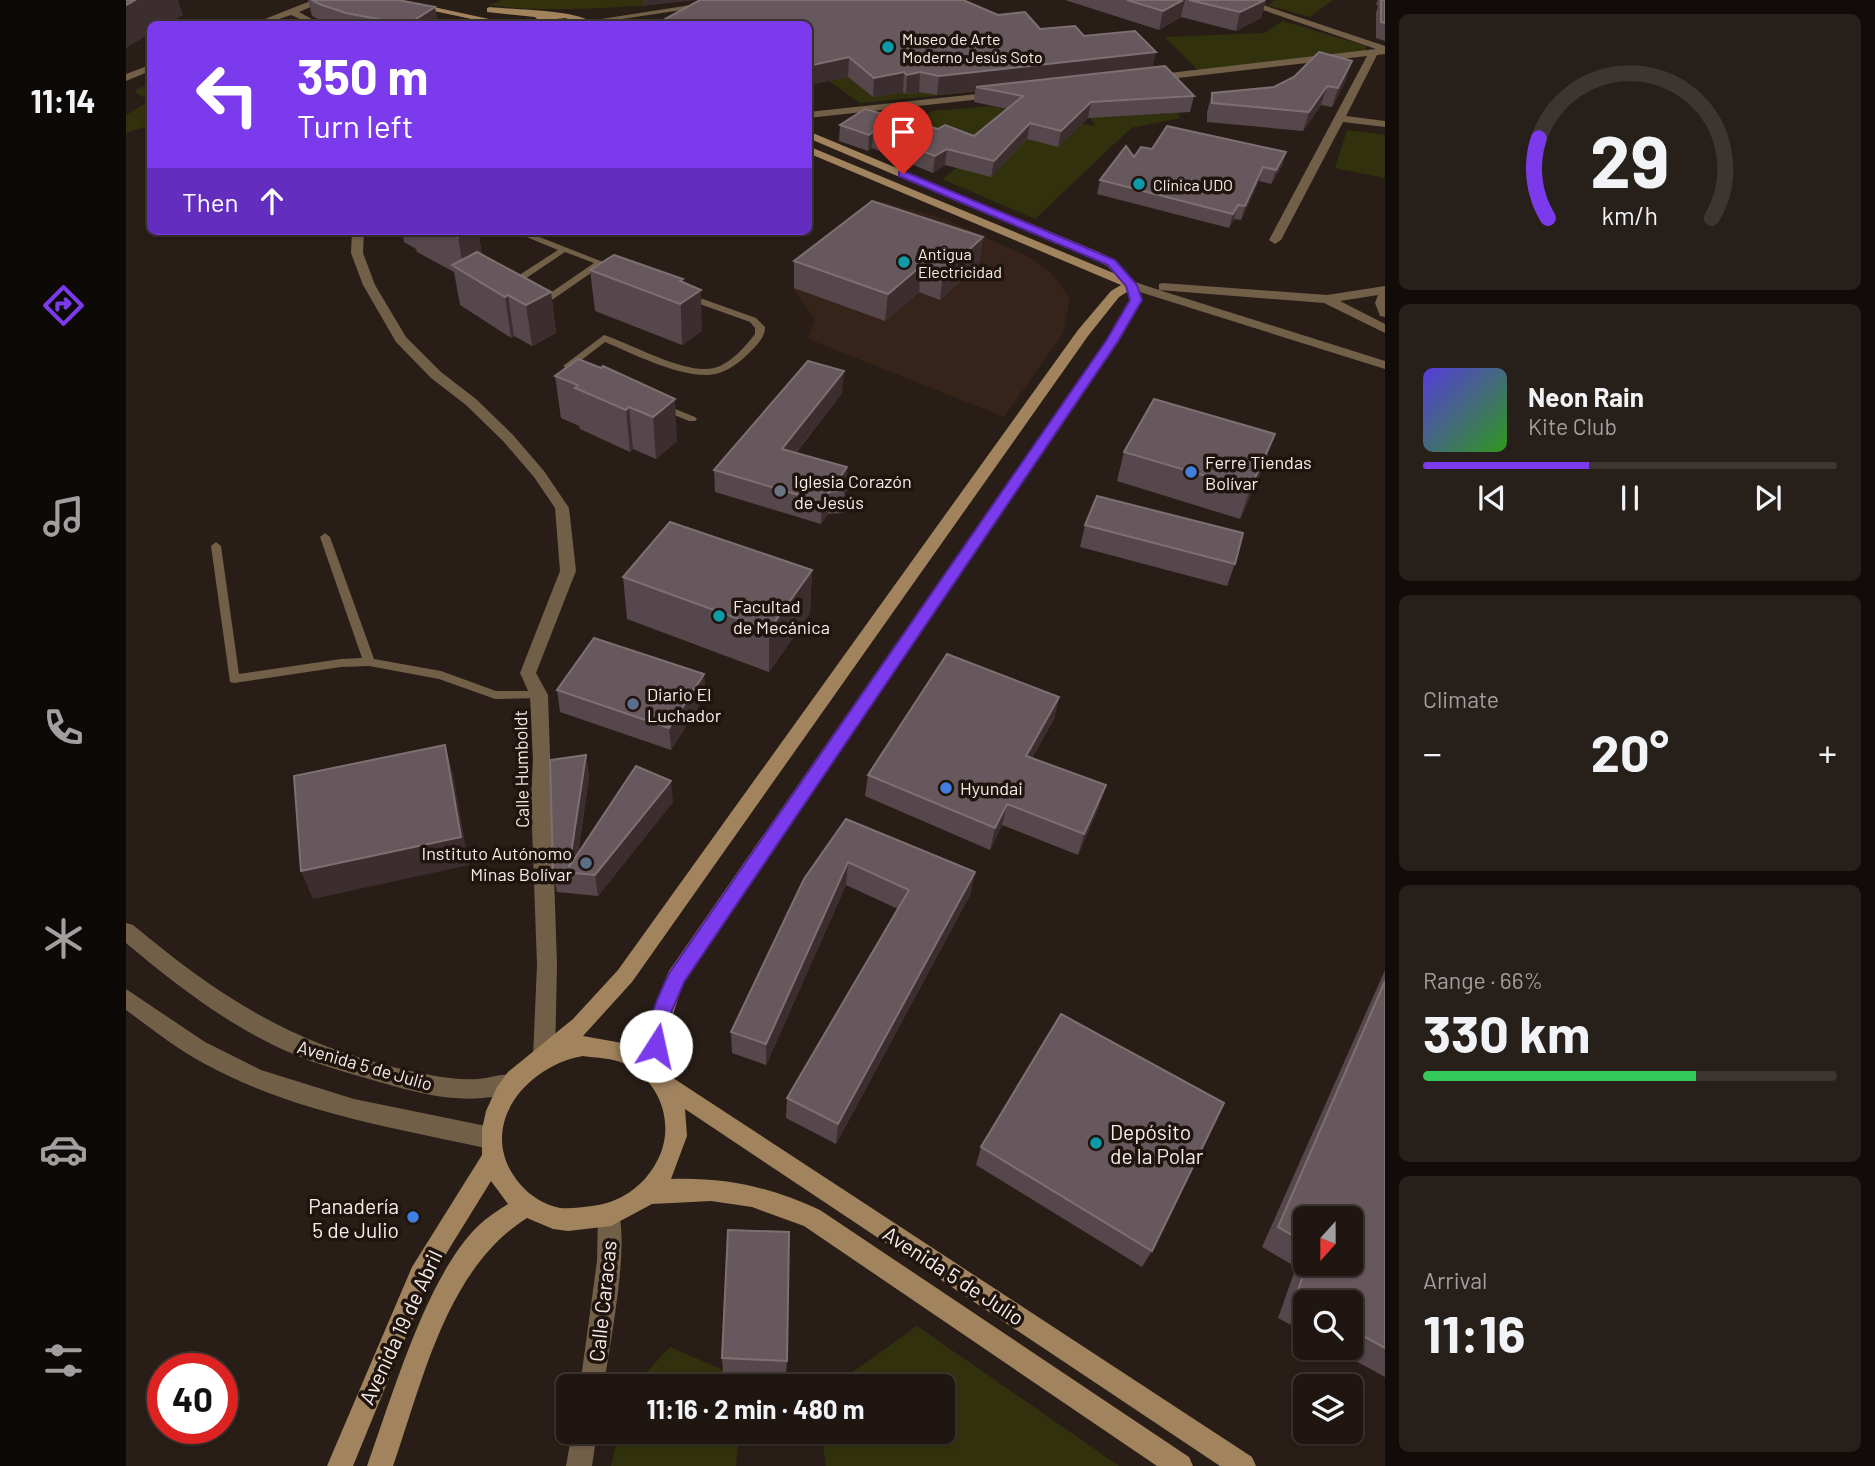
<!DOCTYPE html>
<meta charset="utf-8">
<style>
:root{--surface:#1f1611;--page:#271f1a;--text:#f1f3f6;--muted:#a19f9f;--line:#3c3531;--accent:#7c3aed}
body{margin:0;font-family:Barlow,sans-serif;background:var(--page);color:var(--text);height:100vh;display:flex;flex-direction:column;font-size:26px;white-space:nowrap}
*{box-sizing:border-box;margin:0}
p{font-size:23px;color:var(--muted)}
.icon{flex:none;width:38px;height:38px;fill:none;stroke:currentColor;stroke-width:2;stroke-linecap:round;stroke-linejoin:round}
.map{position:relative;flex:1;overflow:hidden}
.panel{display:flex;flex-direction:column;gap:14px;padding:14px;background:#110c09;width:490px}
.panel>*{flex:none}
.hud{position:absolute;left:21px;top:21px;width:665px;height:214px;border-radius:10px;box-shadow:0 2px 5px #0004,0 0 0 2px var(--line);background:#7c3aed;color:#fff;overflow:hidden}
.needle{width:46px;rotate:201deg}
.tools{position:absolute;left:1167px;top:1206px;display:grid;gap:14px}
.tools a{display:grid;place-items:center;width:70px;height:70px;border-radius:10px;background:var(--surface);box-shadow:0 2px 5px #0004,0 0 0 2px var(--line);font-size:35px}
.speed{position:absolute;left:21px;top:1353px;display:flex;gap:14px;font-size:35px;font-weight:700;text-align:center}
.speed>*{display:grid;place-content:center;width:91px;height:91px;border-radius:50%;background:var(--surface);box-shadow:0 2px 5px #0004,0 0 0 2px var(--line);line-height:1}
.speed .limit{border:10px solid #d22;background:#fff;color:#111}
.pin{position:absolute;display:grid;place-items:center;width:60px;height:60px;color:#fff;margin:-72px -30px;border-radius:50% 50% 50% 0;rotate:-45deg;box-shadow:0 0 7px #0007}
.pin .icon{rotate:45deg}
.me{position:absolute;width:77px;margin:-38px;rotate:10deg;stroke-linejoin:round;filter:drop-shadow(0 0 5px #0008)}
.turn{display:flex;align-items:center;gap:24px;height:147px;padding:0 35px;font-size:32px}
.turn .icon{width:91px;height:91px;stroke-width:2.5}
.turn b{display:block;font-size:49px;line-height:60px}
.then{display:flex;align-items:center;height:66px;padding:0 35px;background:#0003;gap:14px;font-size:26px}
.big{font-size:52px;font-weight:700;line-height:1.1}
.panel .card{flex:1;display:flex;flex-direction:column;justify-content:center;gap:10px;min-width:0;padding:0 24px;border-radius:10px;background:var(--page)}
.panel .dial{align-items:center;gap:0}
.dial svg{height:182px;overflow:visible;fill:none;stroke:var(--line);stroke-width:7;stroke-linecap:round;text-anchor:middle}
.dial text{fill:var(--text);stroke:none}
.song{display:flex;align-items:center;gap:21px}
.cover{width:84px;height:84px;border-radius:10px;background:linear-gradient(135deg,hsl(250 70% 55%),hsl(110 70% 35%))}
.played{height:7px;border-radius:4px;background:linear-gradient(90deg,var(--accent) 40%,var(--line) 40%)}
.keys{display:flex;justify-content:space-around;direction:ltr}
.heat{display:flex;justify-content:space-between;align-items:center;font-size:38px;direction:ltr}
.charge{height:10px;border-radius:5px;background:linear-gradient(90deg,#34c759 66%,var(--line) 0)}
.trip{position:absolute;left:430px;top:1374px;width:399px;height:70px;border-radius:10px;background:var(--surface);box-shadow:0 2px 5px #0004,0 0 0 2px var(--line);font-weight:700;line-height:70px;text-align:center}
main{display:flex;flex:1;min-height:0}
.dock{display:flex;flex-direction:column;width:126px;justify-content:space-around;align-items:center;background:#0c0907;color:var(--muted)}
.dock .icon{width:49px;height:49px}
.dock .selected{color:var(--accent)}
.dock b{font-size:32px;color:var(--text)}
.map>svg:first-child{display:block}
.built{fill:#36241a}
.green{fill:#31320d}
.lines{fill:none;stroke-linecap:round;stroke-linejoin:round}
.lane{fill:#725f48;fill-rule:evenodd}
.street{fill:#725f48;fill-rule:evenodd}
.secondary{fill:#a1835d;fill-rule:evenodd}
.wall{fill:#55474b;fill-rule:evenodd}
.shaded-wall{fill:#3c2e2f}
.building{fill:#66585c;stroke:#7d7072;stroke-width:2}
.route{fill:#7c3aed;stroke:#51269a;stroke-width:2}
.culture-dot{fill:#0f9aa8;stroke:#1f140e;stroke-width:2.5}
.shop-dot{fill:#3f7fe0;stroke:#1f140e;stroke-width:2.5}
.worship-dot{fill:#6b7280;stroke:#1f140e;stroke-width:2.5}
.service-dot{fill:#5c6f8a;stroke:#1f140e;stroke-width:2.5}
.labels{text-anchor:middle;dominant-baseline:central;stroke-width:7;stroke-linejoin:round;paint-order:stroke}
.far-poi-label{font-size:16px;fill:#f6ede9;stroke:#1f140e;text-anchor:start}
.poi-label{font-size:18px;fill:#f6ede9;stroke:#1f140e;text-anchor:start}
.street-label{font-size:18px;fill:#f6ede9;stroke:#1f140e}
.near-poi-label{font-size:21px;fill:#f6ede9;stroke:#1f140e;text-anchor:start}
.near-street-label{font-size:21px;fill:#f6ede9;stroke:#1f140e}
</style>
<main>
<nav class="dock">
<b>11:14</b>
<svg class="icon selected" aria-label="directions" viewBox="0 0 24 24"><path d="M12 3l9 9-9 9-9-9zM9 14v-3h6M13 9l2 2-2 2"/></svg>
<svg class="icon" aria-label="music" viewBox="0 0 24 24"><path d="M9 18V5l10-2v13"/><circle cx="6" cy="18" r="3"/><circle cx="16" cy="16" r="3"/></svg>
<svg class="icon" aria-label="phone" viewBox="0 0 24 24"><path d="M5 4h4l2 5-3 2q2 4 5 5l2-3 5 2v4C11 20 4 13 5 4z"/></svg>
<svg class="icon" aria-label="climate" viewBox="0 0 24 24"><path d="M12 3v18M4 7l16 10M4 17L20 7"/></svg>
<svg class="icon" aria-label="car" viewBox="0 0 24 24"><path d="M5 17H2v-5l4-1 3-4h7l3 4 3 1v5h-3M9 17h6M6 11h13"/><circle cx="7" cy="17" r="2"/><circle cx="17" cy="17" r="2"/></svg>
<svg class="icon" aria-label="filters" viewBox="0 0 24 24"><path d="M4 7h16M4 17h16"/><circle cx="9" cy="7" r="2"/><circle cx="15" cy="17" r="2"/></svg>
</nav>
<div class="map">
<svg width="1259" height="1466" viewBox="0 0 1259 1466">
<rect width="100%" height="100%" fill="#291d17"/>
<path class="built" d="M753,201l66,18 86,39 20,15 19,25 -7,36 -59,83 -196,-78 7,-20 -23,-32z"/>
<path class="green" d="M377,0h140l7,5c-55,4 -108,7 -162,0z
M1149,0h58l-23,17 -43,-12z
M1157,21l83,25v7l-165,20 -36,-36 99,-4z
M722,77l25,20 10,-13 43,6h69l-135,13 -31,-22z
M24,83v42l-24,8v-18l23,-14 -15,-10z
M865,106l104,20 -11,-17 74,2 3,4 16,-3 3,6 -49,10 -96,91 -93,-40 15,-11 -57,-35 32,-22z
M1221,130l38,5v43l-50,-10z
M791,1326l202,140h-293l-5,-34h122v-46h-110z
M544,1347l74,32 -1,7h-106l3,-7z
M493,1432h120l-3,34h-125z"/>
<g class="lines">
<path class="lane" d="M386,231h12l97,38 -4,3 -16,-6 -52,36h-6v-4l51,-35 -29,-11 -52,35h-6v-4l51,-33z
M560,293l70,25 9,9c0,11 -9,19 -17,27 -9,9 -20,17 -33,20 -31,6 -81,-20 -110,-32l-30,23 10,5v4h-6l-16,-8 41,-31c28,9 81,40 110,33 16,-4 31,-21 41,-34v-6l-5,-6 -67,-24 -1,-2z
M537,404l32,13 2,2 -2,2h-6l-29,-12v-4z
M199,533l5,4 44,122 67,12 55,20h43l6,4 -2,3 -48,1 -56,-20 -70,-13 -28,1 -107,16 -4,-1 -19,-136 5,-4 5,4 18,128 102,-15 21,-1 -42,-121z"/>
<path class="street" d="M187,0h14l-28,12 22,12h-10l-20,-9 -27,9h-12z
M597,0h25l-159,24 -7,-2z
M1108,0h14l137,46v8l-8,1 -31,61 39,5v6l-42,-5 -62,118 -6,4 -6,-4 98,-184 -215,25 -5,-3 5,-3 224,-26z
M24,65v6l-24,10v-7z
M870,92l4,1v4l-192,21v-6z
M226,231h12l-1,22 12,32 31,52 35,35 35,27 37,36 31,36 25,37 7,63 -40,102 12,22 9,270 -2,92 -4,7 -7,3 -7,-3 -4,-7 4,-92 -6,-166 2,-39 -3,-65 -10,-22 40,-102 -5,-63 -21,-31 -31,-36 -37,-36 -35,-27 -35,-36 -33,-57 -12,-32z
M971,252l18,8 20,22 24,8v-6l4,-1 164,12 58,-9v31l-5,-1 -5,-13 3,-8 -38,6 45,23v9l-61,-30 -165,-13 226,71v8l-258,-81 -20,-22 -14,-7v-6z
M0,923l7,2c96,80 172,126 297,150 16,3 32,5 48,4 14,-1 29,-8 42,-3l3,7 -3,7c-45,17 -93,6 -137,-7 -31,-9 -62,-17 -92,-30 -61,-26 -115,-68 -165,-110z
M0,989l79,53 56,28 93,29 137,28 8,4 3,7 -3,7 -8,4c-97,-21 -198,-37 -286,-85 -28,-15 -53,-35 -79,-54z
M483,1205l8,3c14,32 -8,139 -13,178h-24l17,-125 1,-45 3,-8z
M446,1432h25l-5,34h-26z"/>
<path class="secondary" d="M256,0h19l111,24h-17z
M364,7c24,3 89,2 104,17h-10l-19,-6 -26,3 -4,-4 -48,-5v-4z
M682,131l293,122 2,3 -10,3 -285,-121z
M682,146l327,136 7,18 -23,41 -435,640c-8,23 -26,73 -14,95l582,381 4,9h-36l-535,-357 2,27 -16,43c54,-2 100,8 149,31l369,247 4,9h-36l-353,-240 -52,-19 -41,-6 -59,3 -41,22 -43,5 -15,-2 -26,-11c-81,51 -104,163 -134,248h-26c25,-69 59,-188 110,-239 9,-9 20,-16 31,-23l-17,-23 -63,102 -75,183h-26l85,-199 70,-112v-26l4,-18 11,-24 11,-15 65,-53 45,-49 460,-640 33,-39 10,-6 -313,-132zM1001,292l3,8 -24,41 -437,630 -16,39 -7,44 -18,-10 -45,-8 49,-54 456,-646 31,-39zM457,1056c13,2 30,2 42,8 36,17 52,63 31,99 -13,24 -37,40 -64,43 -10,1 -21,3 -32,2 -15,-3 -30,-12 -40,-24 -46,-54 4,-118 63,-128z"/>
</g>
<path class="wall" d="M182,0h90l40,24h-111l-15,-8z
M939,0h201l-5,18 -25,13 -55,-14 -22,13z
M1252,0h7v41l-9,-3v-25l2,-7 -2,-2z
M872,15l42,14 44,7 68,31 42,29 -4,16 -102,6 -30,29 -31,-8 -36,38 -46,-12 -12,8 -61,-25 -4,3 -29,-10 1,-16 98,4 36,7 33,-27 -33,-7 1,-11 -38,4 -18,-3 -13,2 -3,-2 -30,5 -25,-20 -40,8v-61z
M1220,80l-14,27 -11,-2 -18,26 -96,-9v-10l5,-19z
M1026,149l134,3 -4,14 -11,18 -12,-3 -18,39 -7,-1 -5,9 -132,-34 3,-14 34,-23z
M276,231h76l4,24 69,37 5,41 -24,13 -18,-10 -3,2 -51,-33 -6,-33 -37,-20 -1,-3 -12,-7z
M857,237l-4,26 -39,37 -21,-8 -34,29 -91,-33v-27z
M464,270l93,9v3l19,49 -20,14 -87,-34z
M477,366l74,75 -21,18 -23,-10 -3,3 -50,-23 -1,-3 -18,-8 -6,-42 46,-8z
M716,393l-46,60 51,14 -4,46 -15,1 -7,10 -106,-32 -1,-22z
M998,452l141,11 -25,56 -123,-38z
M959,525l150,39 -8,22 -147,-39z
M686,570l-2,43 -41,59 -142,-53 -4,-42z
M578,674l1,22 -34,54 -111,-38 -3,-22z
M933,697l-5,22 -22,39 67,49 -21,48 -76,-30 -12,25 -125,-54 3,-21z
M460,755l3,22 -11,77 95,-52 -75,94 -41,-4 -4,-21z
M720,819l129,53 -5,23 -134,249 -50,-26 1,-20 111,-189 -52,-24 -80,180 -34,-12 -1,-21z
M1259,970v407l-53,-29h19v-46h-45v31l-28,-15 18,-51 -34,-20zM1180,1218l45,46h-45z
M855,1147l171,104 -10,16 -166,-102z
M596,1358l65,3 -1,14 -63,-3z"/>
<path class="shaded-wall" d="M9,0h43l5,15 -17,9h-16v10l-24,14v-43z
M517,0h54l-54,6z
M1057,0h2l-4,17 -22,13 4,-19z
M1140,0l-5,18 -25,13 4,-19z
M309,7l3,17h-30z
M1030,52l-4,19 -176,16 -1,4 -38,4 2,-19z
M723,57l-1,20 -39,8 1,-19z
M1226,61l-6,19 -14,27 6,-19z
M778,72l-1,20 -30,5 1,-19z
M794,72l-1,20 -13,2 1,-19z
M1201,86l-6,19 -18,26 6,-19z
M965,102l-3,16 -30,29 3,-16z
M904,123l-3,16 -36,38 3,-16z
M747,132l-1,16 -4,3 1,-16z
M821,149l-2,16 -12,8 2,-17z
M1160,152l-4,14 -11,18 5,-14z
M1137,167l-4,14 -18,39 4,-14z
M1112,205l-4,14 -5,9 4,-14z
M335,231h17l4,25 -18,16 -6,-35z
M857,237l-4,26 -39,37 3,-27z
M795,266l-2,26 -34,29 3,-27z
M557,279l1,23 17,-12 1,41 -20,14 -2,-64z
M425,292l5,41 -24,13 -6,-41z
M382,295l6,41 -3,2 -6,-41z
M718,371l-2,22 -61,78 1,-22z
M549,399l2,42 -21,18 -3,-42z
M503,407l4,42 -3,3 -4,-42z
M1149,434l-10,29 -25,56 10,-30z
M721,467l-1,23 -1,1 -7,-11z
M703,492l-1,22 -7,10 1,-22z
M686,570l-2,43 -41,59v-42z
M578,674l1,22 -34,54 -2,-22z
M933,697l-5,22 -33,58 5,-21z
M319,745l8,29 16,91 -156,34 -12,-28z
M460,755l3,22 -14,96 -6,-6z
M545,781l2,21 -75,94 -3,-21z
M980,785l-7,22 -21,48 6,-21z
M881,804l-5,21 -12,25 5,-22z
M722,862l-2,23 -80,180v-21z
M849,872l-5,23 -134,249 2,-20z"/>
<path class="building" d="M0,0h9l-9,5z
M186,0h86l37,7 -27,17h-4l-58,-11 -27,-9z
M574,0h263l35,15 27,-3 15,17 35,-3 9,10 51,-5 21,21 -217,24 -19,-4 -13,3 -3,-3 -30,6 -25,-21 -41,9v-42h-152z
M1001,0h56l-20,11z
M1063,0h76l-25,12z
M1255,0h4v23l-4,-1z
M1193,52l33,9 -14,27 -11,-2 -18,26 -97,-9v-10l62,-6 20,-10z
M1039,66l29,30 -103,6 -30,29 -31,-8 -36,38 -47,-12 -12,7 -62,-24 -4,3 -29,-10 25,-16 73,20 7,-4 29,11 49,-40 -47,-9z
M1041,126l119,26 -10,18 -13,-3 -18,39 -7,-1 -5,9 -133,-34 26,-34 8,11 7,-10 11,2z
M746,201l111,36 -40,36 -22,-7 -33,28 -94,-33z
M319,231h16l-3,6z
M351,252l74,40 -25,13 -18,-10 -3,2 -53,-32z
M488,255l69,24 -3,2 21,9 -21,14 -90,-34z
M452,359l23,9 2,-2 72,33 -22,18 -24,-10 -3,3 -51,-22 3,-3 -23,-9z
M682,361l36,10 -62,78 65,18 -9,13 7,10 -16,2 -7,10 -108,-32z
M1028,399l121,35 -25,55 -126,-37z
M971,496l146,37 -8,31 -150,-39z
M544,522l142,48 -43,60 -146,-53z
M468,638l110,36 -35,54 -112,-38z
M821,654l112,43 -33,59 80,29 -22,49 -77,-30 -12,24 -127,-53z
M319,745l16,92 -160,34 -7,-95z
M460,755l-17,112 67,-101 35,15 -76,94 -42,-4 -3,-111z
M720,819l129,53 -137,252 -51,-26 122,-208 -61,-28 -82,182 -35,-12 73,-153z
M1259,981v367l-34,-19v-27h-45v3l-11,-6 12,-35h44v-46h-45v25l-28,-16z
M935,1014l163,89 -72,148 -171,-104z
M602,1230l61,2 -2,129 -65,-3z"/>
<path class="route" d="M777,171l212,89 22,25 5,15 -24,41 -434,641 -12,28 -9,42 -7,2 -7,-2c-8,-19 12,-62 21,-80l436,-631 24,-41 -4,-14 -18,-21 -209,-89v-4z"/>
<g class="culture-dot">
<circle cx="762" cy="47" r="7"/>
<circle cx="1013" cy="184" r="7"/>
<circle cx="778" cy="262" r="7"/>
<circle cx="593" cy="616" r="7"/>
<circle cx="970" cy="1143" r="7"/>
</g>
<g class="shop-dot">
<circle cx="1065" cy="472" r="7"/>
<circle cx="820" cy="788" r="7"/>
<circle cx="287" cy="1217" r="7"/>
</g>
<circle class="worship-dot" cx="654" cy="491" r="7"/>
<g class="service-dot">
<circle cx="507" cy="704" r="7"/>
<circle cx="460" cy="863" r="7"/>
</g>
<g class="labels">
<g class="far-poi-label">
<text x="776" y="38">Museo de Arte<tspan x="776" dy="18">Moderno Jesús Soto</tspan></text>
<text x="1027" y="184">Clinica UDO</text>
<text x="792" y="253">Antigua<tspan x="792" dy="18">Electricidad</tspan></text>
</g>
<g class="poi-label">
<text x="1079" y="462">Ferre Tiendas<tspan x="1079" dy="21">Bolívar</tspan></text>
<text x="668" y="481">Iglesia Corazón<tspan x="668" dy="21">de Jesús</tspan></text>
<text x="607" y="606">Facultad<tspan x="607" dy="21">de Mecánica</tspan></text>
<text x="521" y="694">Diario El<tspan x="521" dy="21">Luchador</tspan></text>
<text x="834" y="788">Hyundai</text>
<text x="446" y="853" text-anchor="end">Instituto Autónomo<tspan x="446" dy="21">Minas Bolívar</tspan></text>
</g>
<g class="street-label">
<text transform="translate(395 769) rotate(-91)">Calle Humboldt</text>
<text transform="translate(239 1065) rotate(16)">Avenida 5 de Julio</text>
</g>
<g class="near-poi-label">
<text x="984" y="1131">Depósito<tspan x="984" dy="24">de la Polar</tspan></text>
<text x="273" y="1205" text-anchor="end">Panadería<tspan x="273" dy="24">5 de Julio</tspan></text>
</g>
<g class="near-street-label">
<text transform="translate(828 1275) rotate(33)">Avenida 5 de Julio</text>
<text transform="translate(476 1301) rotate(-84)">Calle Caracas</text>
<text transform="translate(274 1327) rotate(-65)">Avenida 19 de Abril</text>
</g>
</g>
</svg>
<div class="tools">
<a><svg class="needle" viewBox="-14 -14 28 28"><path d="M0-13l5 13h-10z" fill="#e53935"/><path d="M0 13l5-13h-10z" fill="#a19f9f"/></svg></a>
<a><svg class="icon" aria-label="search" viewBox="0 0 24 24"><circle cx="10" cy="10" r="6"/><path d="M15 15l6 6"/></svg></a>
<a><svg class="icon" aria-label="layers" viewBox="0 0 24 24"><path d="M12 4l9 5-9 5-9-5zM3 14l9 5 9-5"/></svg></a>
</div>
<div class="speed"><div class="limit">40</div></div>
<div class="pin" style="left:777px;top:174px;background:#d93025"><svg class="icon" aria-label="arrive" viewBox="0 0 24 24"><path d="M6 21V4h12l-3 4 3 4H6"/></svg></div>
<svg class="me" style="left:530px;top:1046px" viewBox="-20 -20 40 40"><circle r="19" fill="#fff"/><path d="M0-13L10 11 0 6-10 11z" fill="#7c3aed"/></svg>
<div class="trip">11:16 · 2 min · 480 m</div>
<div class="hud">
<div class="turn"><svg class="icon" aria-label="left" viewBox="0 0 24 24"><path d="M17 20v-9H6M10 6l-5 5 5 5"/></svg><div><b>350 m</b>Turn left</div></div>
<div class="then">Then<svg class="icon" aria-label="ahead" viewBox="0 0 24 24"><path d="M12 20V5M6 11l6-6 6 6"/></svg></div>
</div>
</div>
<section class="panel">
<div class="card dial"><svg viewBox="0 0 100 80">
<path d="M14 69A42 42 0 1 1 86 69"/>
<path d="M14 69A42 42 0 0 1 10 34" stroke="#7c3aed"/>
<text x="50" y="56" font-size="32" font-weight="700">29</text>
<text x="50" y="72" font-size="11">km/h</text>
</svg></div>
<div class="card">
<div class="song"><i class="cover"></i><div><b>Neon Rain</b><p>Kite Club</p></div></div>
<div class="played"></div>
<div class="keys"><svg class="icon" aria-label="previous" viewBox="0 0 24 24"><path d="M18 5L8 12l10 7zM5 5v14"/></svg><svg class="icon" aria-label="pause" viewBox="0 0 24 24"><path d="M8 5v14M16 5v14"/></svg><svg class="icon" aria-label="next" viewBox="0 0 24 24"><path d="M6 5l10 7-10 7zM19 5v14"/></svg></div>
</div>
<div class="card"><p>Climate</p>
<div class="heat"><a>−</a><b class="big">20°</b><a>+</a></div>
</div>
<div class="card"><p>Range · 66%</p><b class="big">330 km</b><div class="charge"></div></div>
<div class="card"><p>Arrival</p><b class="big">11:16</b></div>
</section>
</main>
